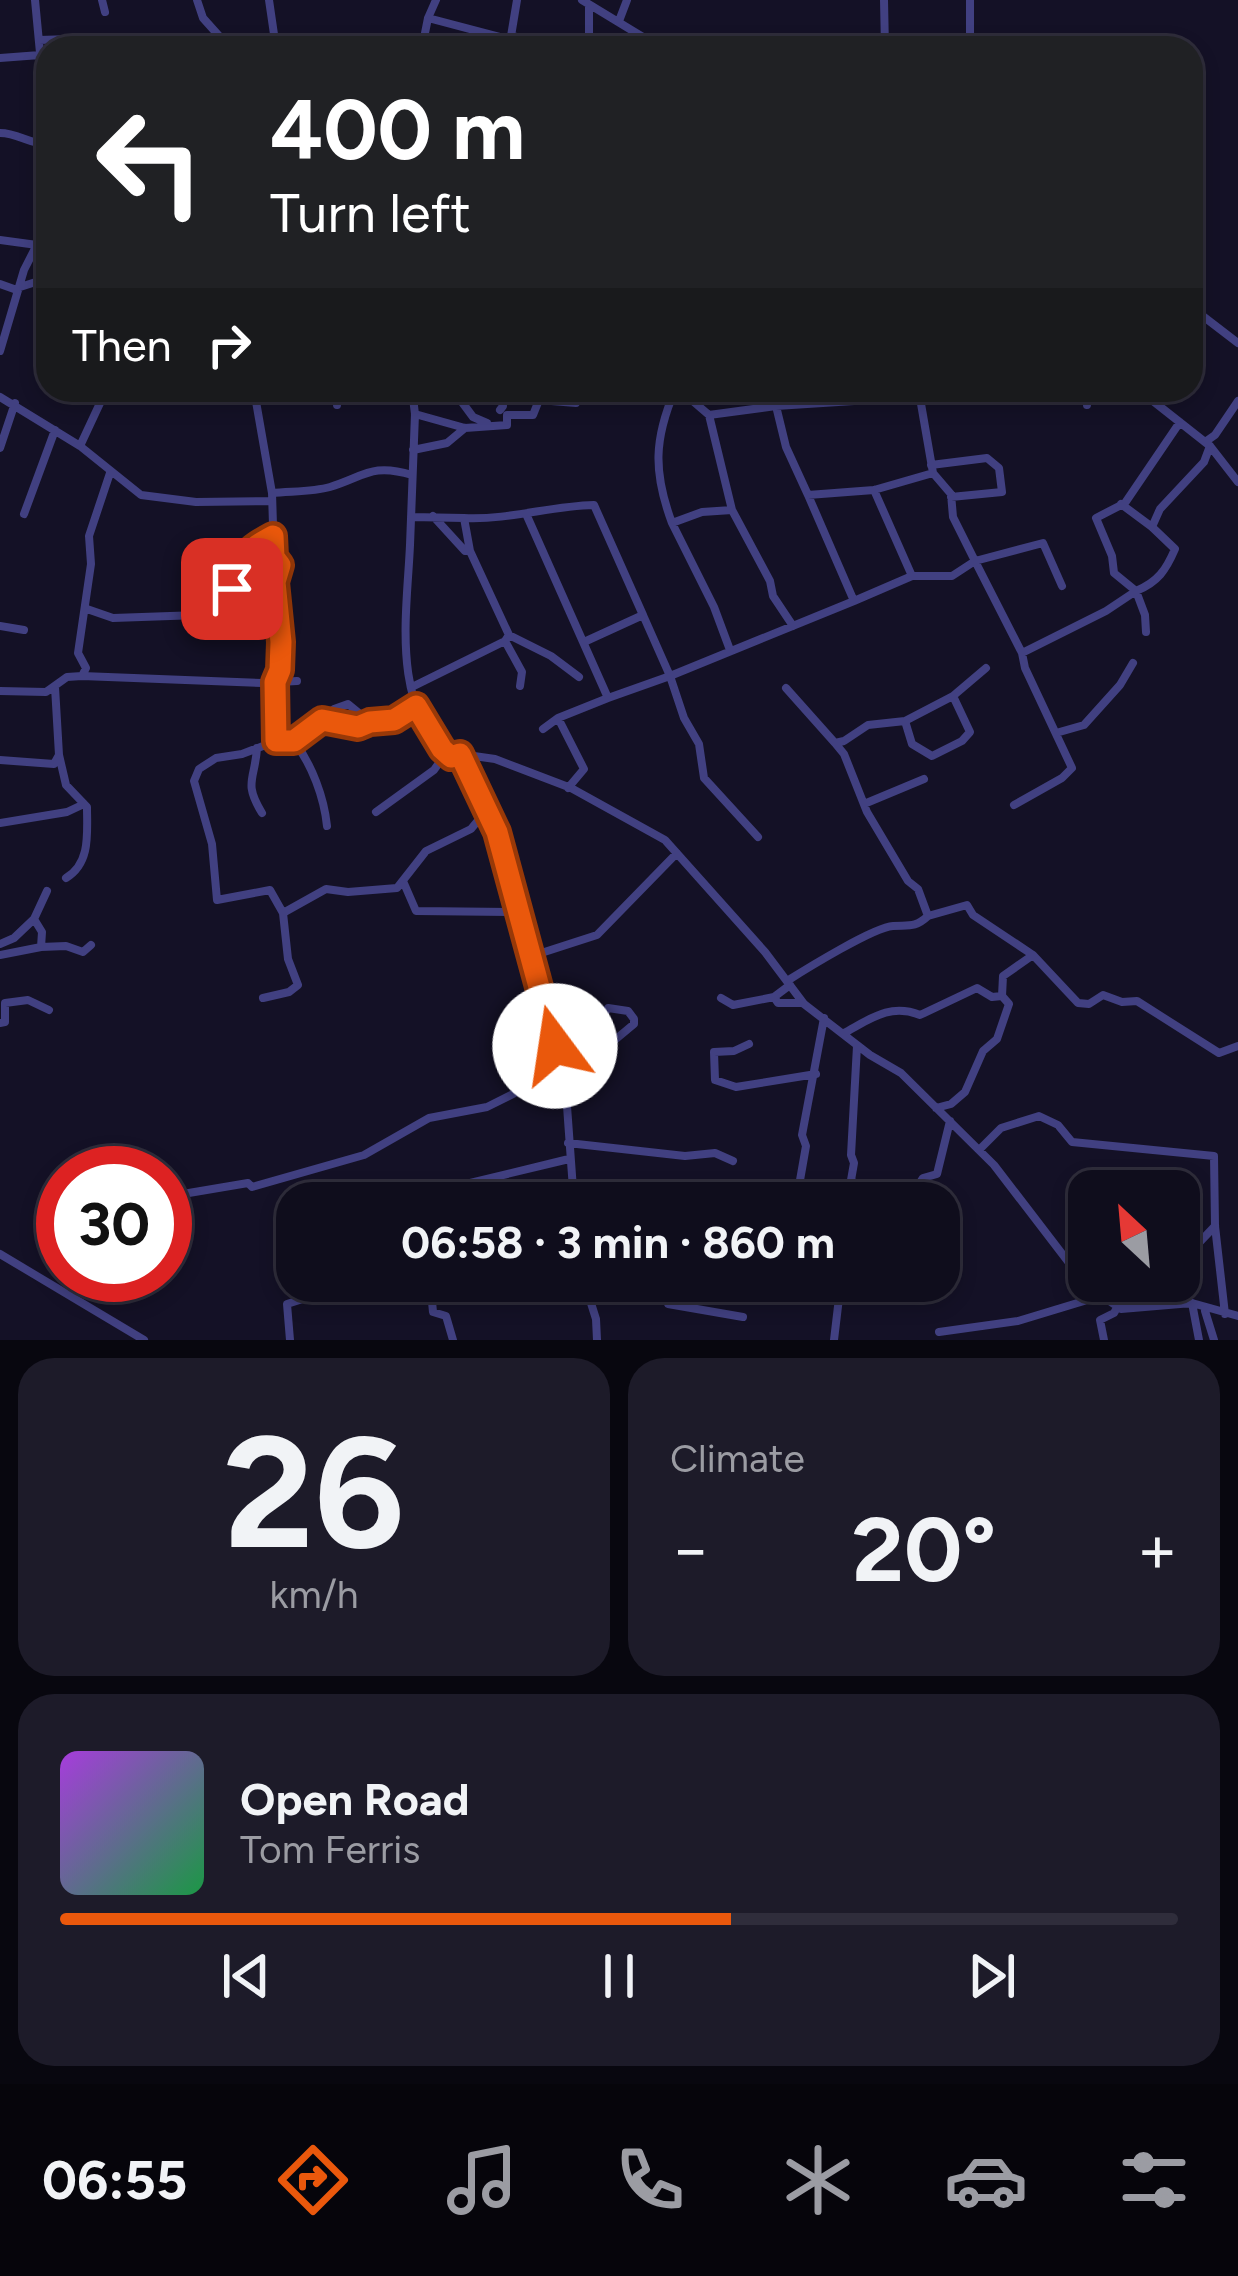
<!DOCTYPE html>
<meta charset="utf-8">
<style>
:root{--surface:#0f0d1c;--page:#1d1b29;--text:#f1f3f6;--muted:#9b9ca3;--line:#2f2d3b;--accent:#ea580c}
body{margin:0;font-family:Figtree,sans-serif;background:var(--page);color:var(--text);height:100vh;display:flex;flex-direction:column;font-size:45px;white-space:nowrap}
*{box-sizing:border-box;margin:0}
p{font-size:39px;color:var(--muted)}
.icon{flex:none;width:66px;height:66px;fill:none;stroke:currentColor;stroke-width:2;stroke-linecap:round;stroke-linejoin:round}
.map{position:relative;height:1340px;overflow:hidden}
.details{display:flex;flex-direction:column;gap:18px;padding:18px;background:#08070f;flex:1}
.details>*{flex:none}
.banner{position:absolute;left:36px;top:36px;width:1167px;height:366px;border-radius:36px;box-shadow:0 6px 18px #0003,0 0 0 3px var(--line);background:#202124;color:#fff;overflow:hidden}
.needle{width:78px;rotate:334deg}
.fabs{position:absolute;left:1068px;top:1170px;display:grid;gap:24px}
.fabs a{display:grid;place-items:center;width:132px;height:132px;border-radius:24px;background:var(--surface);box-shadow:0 6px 18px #0003,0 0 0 3px var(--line);font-size:60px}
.speed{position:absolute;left:36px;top:1146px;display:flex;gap:24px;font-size:60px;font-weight:700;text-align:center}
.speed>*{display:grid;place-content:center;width:156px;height:156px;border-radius:50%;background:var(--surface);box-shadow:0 6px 18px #0003,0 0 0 3px var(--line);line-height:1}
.speed .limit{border:18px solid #d22;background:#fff;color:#111}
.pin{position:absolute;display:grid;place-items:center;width:102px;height:102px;color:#fff;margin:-51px;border-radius:24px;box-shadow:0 6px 18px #0006}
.me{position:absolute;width:132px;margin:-66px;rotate:346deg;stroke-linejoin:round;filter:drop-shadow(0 0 9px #0008)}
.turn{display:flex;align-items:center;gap:42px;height:252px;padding:0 36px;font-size:54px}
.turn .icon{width:156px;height:156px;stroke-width:2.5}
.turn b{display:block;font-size:84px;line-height:102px}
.then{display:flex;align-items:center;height:114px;padding:0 36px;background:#0003;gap:24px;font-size:45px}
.big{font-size:90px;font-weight:700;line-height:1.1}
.details .card{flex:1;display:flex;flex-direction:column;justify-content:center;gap:18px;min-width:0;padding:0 42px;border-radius:36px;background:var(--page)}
.details .dial{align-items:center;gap:0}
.dial b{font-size:156px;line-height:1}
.song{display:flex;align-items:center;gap:36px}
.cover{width:144px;height:144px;border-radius:18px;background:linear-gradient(135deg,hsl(280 70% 55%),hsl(140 70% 35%))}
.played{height:12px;border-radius:6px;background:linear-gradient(90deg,var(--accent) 60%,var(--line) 60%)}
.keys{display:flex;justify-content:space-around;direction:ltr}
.heat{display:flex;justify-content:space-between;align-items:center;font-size:66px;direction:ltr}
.details .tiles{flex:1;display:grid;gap:18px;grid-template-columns:1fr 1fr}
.card:last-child{grid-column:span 2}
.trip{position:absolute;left:276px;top:1182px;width:684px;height:120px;border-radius:36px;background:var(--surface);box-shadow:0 6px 18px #0003,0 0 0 3px var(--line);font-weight:700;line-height:120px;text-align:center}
.tabs{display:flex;height:192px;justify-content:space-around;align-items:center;background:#06050b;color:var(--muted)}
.tabs .icon{width:84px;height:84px}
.tabs .on{color:var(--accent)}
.tabs b{font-size:54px;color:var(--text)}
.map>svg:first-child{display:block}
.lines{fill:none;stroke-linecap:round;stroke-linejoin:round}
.street{stroke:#414081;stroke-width:8}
.route-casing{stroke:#983908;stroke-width:30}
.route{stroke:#ea580c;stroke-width:21}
</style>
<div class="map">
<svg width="1238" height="1340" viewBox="0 0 1238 1340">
<rect width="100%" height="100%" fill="#141126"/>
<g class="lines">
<path class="street" d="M35,0l13,137v61
M102,0l3,12
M197,0l6,18 17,19
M269,0l7,48
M436,0l-8,18 83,22
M582,0l79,48
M884,0l1,48
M970,0v48
M619,21l8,-21
M512,36c28,6 50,14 77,1v-32
M39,40l33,-1
M422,48l6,-30
M509,48l8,-48
M0,58l40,-3
M0,133c18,0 29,11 47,11
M0,240l37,5
M1191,266l3,-4
M0,284l14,5 31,-10
M1191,307l47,36
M0,351l24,-81 24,-47
M254,390l18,103 2,64 6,8 -5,17 6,60 -1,28 -5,12 1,59
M336,390l1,15
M412,390l3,24c-2,44 -3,87 -5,131 -3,68 -20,162 41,212l9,-3 37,78 58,214 12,60 7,97
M453,390l20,27 14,6
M499,390l4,16 -3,4
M675,390c-21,49 -22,82 -3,133l30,-11 30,-2 -23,-95 -29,-25
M1139,390l71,56 28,36
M0,397l80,49 61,49 55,7 74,-1
M539,400l37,3
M1087,405l1,-15
M776,406l10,41 22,48 66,-5 59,-17 -13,-75
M415,414l50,14 42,-3v-10h26l6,-15 -2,-10
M709,415l67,-9 249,-16
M1205,442l10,-7 23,-34
M80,446l21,-45
M0,448l15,-45
M413,450l34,-7 18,-15
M931,465l56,-7 12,10 3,24 -51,5
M272,493c18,-2 41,-1 58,-6 35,-11 42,-24 82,-12
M808,495l46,106 58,-25 -38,-86
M1121,504l31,23 8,-18 44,-47 6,-16
M732,510l38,71 3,15 20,30
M24,514l31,-84
M527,516l81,182 62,-22 -27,-61 -59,27
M411,517l53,1 6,33h-5l-32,-35
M464,518c47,2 85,-12 130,-13l49,110
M672,523l42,84 16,43
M912,576h40l23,-15 -22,-44 -2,-23 -18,-21
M1062,586l-19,-43 -68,18 47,92 84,-42 30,-20 -22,-18 -2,-17 -16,-38 29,-15 55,-81
M232,589l9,1c5,-36 -1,-36 32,-54
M87,609l26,9 115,-4 34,5 16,-18
M0,626l24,4
M1146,632l-1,-17 -9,-24c22,-9 30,-21 39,-42l-23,-22
M509,635l42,21 28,21
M505,641l17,31 -2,14
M82,676l4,-8 -8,-15 13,-89 -2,-28 21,-63
M414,686l91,-45 4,-6 -39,-84
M786,688l49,55
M0,691l46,1 21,-15 15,-1 180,7 35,-2
M953,696l33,-28
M558,718l26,51 -16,19
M323,720l35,7 37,-7 21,-14
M370,722l-22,-18 -14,5 -40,32h-18l-34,13 -26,4 -17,11 -5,12 18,63 5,56 53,-10 13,23 43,-24 22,3 49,-4 29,-37 45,-22 14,-17
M543,729l15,-11 50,-20
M1056,733l28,-8 36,-40 13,-22
M294,741c18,24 30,56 33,85
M257,748c-2,32 -14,34 5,65
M460,754l35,5 76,29 94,52 100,112 39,52 66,51 31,18 93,92 92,120 35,24 71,-6 46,13
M59,755l7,30 21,22c0,26 4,56 -21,71
M0,760l54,4 5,-9 -4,-68
M864,804l60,-25
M1014,805l48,-27 10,-10 -47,-100 -3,-15
M376,812l58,-42 12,-17
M0,823l67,-11 17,-8
M758,837l-54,-59 -5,-34 -15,-26 -14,-42 184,-75
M403,881l13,30 102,1
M928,916l39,-11 6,10 60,40 45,48 11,1 14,-9 19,7 15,-1 82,52 19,-7
M0,944l14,-6 20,-19
M41,947l25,-1 17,6 8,-7
M0,955l41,-8 1,-15 -8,-13 13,-28
M532,956l65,-21 80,-82
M787,981c19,-12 87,-54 106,-55 16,-1 22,2 35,-10l-10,-27 -10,-8 -41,-69 -23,-58 -9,-11 9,-2 24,-16 37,-4 48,-25 17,36 -8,9 -30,15 -20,-12 -7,-23
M790,985l-16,12 4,6h24
M1002,996l1,-20 30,-21
M263,998l26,-6 9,-7 -10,-26 -5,-46
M721,998l12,7 41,-8
M0,1023l5,-1v-19l23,-3 21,10
M844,1033c26,-14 46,-30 76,-18l57,-27 15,9 10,-1 7,8 -12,35 -14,12 -18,41 -14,12 -15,4
M749,1044l-15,7 -20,1 1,28 21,7 80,-13
M555,1046l41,-5v-13l12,-20 20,3 6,8v5l-24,20 -14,-3
M568,1143l117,13 30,-3 18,8
M979,1150l22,-22 38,-12 19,9 14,17 142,14 1,70 10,88
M851,1182l38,8 12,-4 15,3 7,-11 14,-4 13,-53
M165,1197l83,-14 4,4 112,-32 65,-37 58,-11 56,-28 15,-17
M387,1203l182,-44
M460,1203l8,-6 4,-14
M796,1203l10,-57 -4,-11 22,-117
M847,1203l7,-40 -3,-8 6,-109
M0,1254l144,86
M1179,1280l11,-9 5,-24 20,-21
M430,1281l3,31 13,4 7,24
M584,1281l12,38 1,21
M662,1281l6,23 75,13
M877,1281l34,6
M1192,1303l7,37
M1146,1305l8,-15 22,-9
M1205,1311l9,29
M939,1332l79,-11 66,-20 7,-13
M290,1340l-3,-36 72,-23
M834,1340l7,-59
M1104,1340l-4,-20 14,-7 4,-7"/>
</g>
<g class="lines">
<g class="route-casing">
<path id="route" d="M232,589l10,1c4,-36 -2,-36 31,-54l1,21 6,8 -5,17 6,60 -1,28 -5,12 1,59h18l28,-21 36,7 12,-5 24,-2 22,-14 26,43 9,8 9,-3 37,78 58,214"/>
</g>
<use href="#route" class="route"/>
</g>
</svg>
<div class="fabs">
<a><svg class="needle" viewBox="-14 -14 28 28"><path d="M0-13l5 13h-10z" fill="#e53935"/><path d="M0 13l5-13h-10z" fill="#9b9ca3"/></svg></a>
</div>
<div class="speed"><div class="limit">30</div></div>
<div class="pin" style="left:232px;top:589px;background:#d93025"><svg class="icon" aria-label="arrive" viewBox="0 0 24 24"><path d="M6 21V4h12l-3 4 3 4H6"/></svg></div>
<svg class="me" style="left:555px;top:1046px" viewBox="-20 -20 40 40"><circle r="19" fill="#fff"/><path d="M0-13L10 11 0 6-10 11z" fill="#ea580c"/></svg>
<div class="trip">06:58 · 3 min · 860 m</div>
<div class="banner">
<div class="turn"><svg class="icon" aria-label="left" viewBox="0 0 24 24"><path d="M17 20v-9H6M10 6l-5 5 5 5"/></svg><div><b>400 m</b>Turn left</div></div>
<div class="then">Then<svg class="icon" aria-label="right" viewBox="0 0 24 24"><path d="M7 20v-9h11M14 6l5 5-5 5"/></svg></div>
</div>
</div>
<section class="details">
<div class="tiles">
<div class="card dial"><b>26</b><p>km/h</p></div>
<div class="card"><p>Climate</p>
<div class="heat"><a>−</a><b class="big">20°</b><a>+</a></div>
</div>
<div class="card">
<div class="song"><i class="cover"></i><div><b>Open Road</b><p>Tom Ferris</p></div></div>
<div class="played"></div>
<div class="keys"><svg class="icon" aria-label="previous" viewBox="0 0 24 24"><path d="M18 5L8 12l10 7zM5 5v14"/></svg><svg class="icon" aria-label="pause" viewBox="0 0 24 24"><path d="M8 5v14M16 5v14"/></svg><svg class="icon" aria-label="next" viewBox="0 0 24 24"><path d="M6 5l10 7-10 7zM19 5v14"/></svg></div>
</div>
</div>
</section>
<nav class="tabs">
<b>06:55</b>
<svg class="icon on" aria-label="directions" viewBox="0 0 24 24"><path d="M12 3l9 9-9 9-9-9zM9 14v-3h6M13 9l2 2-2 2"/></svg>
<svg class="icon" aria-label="music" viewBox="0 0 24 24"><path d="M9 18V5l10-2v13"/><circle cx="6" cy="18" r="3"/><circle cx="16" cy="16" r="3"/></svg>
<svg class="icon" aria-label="phone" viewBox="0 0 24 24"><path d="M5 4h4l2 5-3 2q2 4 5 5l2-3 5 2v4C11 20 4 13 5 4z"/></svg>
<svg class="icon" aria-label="climate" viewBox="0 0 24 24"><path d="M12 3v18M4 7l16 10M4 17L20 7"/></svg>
<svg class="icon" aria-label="car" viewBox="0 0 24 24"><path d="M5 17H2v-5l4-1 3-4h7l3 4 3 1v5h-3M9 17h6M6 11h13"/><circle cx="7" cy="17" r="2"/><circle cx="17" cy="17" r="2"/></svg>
<svg class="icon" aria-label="filters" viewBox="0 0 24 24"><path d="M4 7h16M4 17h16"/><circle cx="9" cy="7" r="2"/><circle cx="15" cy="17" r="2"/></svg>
</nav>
